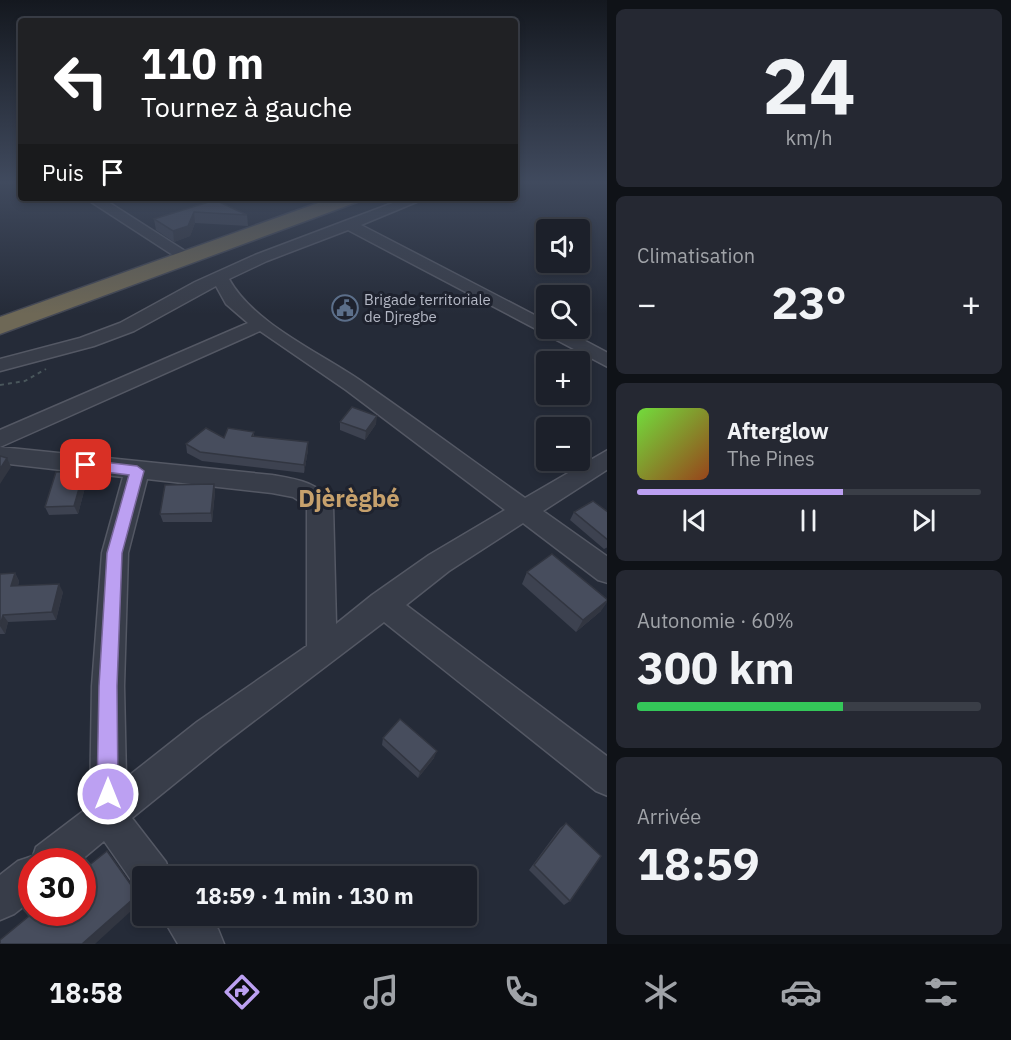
<!DOCTYPE html>
<html lang="fr">
<meta charset="utf-8">
<style>
:root{--surface:#1c202a;--page:#252832;--text:#f1f3f6;--muted:#a0a3a8;--line:#3a3e47;--accent:#bca0f2}
body{margin:0;font-family:"IBM Plex Sans",sans-serif;background:var(--page);color:var(--text);height:100vh;display:flex;flex-direction:column;font-size:22px;white-space:nowrap}
*{box-sizing:border-box;margin:0}
p{font-size:20px;color:var(--muted)}
.icon{flex:none;width:33px;height:33px;fill:none;stroke:currentColor;stroke-width:2;stroke-linecap:round;stroke-linejoin:round}
.map{position:relative;flex:1;overflow:hidden}
.sheet{display:flex;flex-direction:column;gap:9px;padding:9px;background:#0f1217;width:404px}
.sheet>*{flex:none}
.guide{position:absolute;left:18px;top:18px;width:500px;height:183px;border-radius:6px;box-shadow:0 3px 9px #0003,0 0 0 2px var(--line);background:#202124;color:#fff;overflow:hidden}
.tools{position:absolute;left:536px;top:219px;display:grid;gap:12px}
.tools a{display:grid;place-items:center;width:54px;height:54px;border-radius:6px;background:var(--surface);box-shadow:0 3px 9px #0003,0 0 0 2px var(--line);font-size:30px}
.speed{position:absolute;left:18px;top:848px;display:flex;gap:12px;font-size:30px;font-weight:700;text-align:center}
.speed>*{display:grid;place-content:center;width:78px;height:78px;border-radius:50%;background:var(--surface);box-shadow:0 3px 9px #0003,0 0 0 2px var(--line);line-height:1}
.speed .limit{border:9px solid #d22;background:#fff;color:#111}
.pin{position:absolute;display:grid;place-items:center;width:51px;height:51px;color:#fff;margin:-26px;border-radius:12px;box-shadow:0 3px 9px #0006}
.me{position:absolute;width:66px;margin:-33px;rotate:0deg;stroke-linejoin:round;filter:drop-shadow(0 0 4px #0008)}
.turn{display:flex;align-items:center;gap:21px;height:126px;padding:0 24px;font-size:27px}
.turn .icon{width:78px;height:78px;stroke-width:2.5}
.turn b{display:block;font-size:42px;line-height:51px}
.then{display:flex;align-items:center;height:57px;padding:0 24px;background:#0003;gap:12px;font-size:22px}
.big{font-size:45px;font-weight:800;line-height:1.1}
.sheet .card{flex:1;display:flex;flex-direction:column;justify-content:center;gap:9px;min-width:0;padding:0 21px;border-radius:9px;background:var(--page)}
.sheet .dial{align-items:center;gap:0}
.dial b{font-size:78px;line-height:1}
.song{display:flex;align-items:center;gap:18px}
.cover{width:72px;height:72px;border-radius:9px;background:linear-gradient(135deg,hsl(100 70% 55%),hsl(20 70% 35%))}
.played{height:6px;border-radius:3px;background:linear-gradient(90deg,var(--accent) 60%,var(--line) 60%)}
.keys{display:flex;justify-content:space-around;direction:ltr}
.heat{display:flex;justify-content:space-between;align-items:center;font-size:33px;direction:ltr}
.charge{height:9px;border-radius:4px;background:linear-gradient(90deg,#34c759 60%,var(--line) 0)}
.trip{position:absolute;left:132px;top:866px;width:345px;height:60px;border-radius:6px;background:var(--surface);box-shadow:0 3px 9px #0003,0 0 0 2px var(--line);font-weight:800;line-height:60px;text-align:center}
.tabs{display:flex;height:96px;justify-content:space-around;align-items:center;background:#0b0d11;color:var(--muted)}
.tabs .icon{width:42px;height:42px}
.tabs .current{color:var(--accent)}
.tabs b{font-size:27px;color:var(--text)}
main{display:flex;flex:1;min-height:0}
.map>svg:first-child{display:block}
.lines{fill:none;stroke-linecap:round;stroke-linejoin:round}
.minor-casing{stroke:#545864;stroke-width:3}
.highway-casing{stroke:#444854;stroke-width:3}
.path{stroke:#49565b;stroke-width:2;stroke-dasharray:4 4;stroke-linecap:butt}
.minor{fill:#383d49;fill-rule:evenodd}
.highway{fill:#6e6856;fill-rule:evenodd}
.wall{fill:#3d4250}
.shaded-wall{fill:#323641}
.building{fill:#474d5d;stroke:#323641;stroke-width:1.5}
.route{fill:#bca0f2;stroke:#7a689d;stroke-width:1.5}
.labels{text-anchor:middle;dominant-baseline:central;stroke-width:6;stroke-linejoin:round;paint-order:stroke}
.far-poi-label{font-size:15px;fill:#b4b8c5;stroke:#1e222e;text-anchor:start}
.district-label{font-size:24px;font-weight:bold;fill:#c7a16c;stroke:#1e222e}
</style>
<main>
<div class="map">
<svg width="608" height="944" viewBox="0 0 608 944">
<rect width="100%" height="100%" fill="#252b38"/>
<g class="lines">
<g class="minor-casing">
<path id="minor" d="M85,198h17l94,60 -2,3h-12z
M406,198h20l-65,27 185,96v7h15l47,25v14l-260,-137 -81,31 -38,18c25,45 90,73 132,102 55,38 109,78 164,117l83,-48v19l-65,42 65,46v26l-10,-3 -75,-57 -74,48 -43,34 202,152v39l-12,-5 -212,-169 -163,124 -89,72 34,44 5,14h-29v15l-4,-1 -34,-49 -24,20h-48v39l-18,14 -14,6v-45l18,-14 15,-5 3,-9 54,-41 2,-120 10,-133 21,-76 -123,-14v-16l272,28c24,4 48,7 61,30l3,119 36,-29 57,-40 76,-45 -159,-120 -86,-59 -260,116v-17l248,-107 -22,-19 -10,-18 -82,45 -40,15 -94,25v-12l80,-21 40,-15 75,-41 60,-27zM147,479l125,14 21,4 14,9v140l-110,76 -71,56 -2,-92 4,-133z
M161,915h45l12,14 6,15h-46z"/>
</g>
<g class="highway-casing">
<path id="highway" d="M332,198h28l-3,4 -357,132v-17z"/>
</g>
<path class="path" d="M0,385l25,-4 21,-12"/>
<use href="#minor" class="minor"/>
<use href="#highway" class="highway"/>
</g>
<path class="wall" d="M215,200l32,15 1,11 -53,-3 -5,13 -16,6 -18,-12 -2,-11z
M340,422l36,2 -11,16 -25,-10z
M254,432v4l54,14 -4,23 -102,-12 -15,-8 -1,-9z
M87,480l-9,34 -29,1 -4,-8z
M214,484l1,8 -3,30h-49l-3,-8z
M574,512h34v35l-4,2 -34,-29z
M527,572l74,39 -25,21 -54,-48z
M15,573l4,8 -1,5 45,6 -7,28 -48,2 -3,12h-5v-60z
M383,738l51,20 -16,20 -36,-33z
M566,823l4,78 -6,4 -35,-35 31,-42z"/>
<path class="shaded-wall" d="M194,212l1,11 -5,13 -16,6 -1,-11z
M377,416l-1,8 -11,16 1,-9z
M308,442v8l-4,23v-8z
M7,458l4,9 -11,17v-15z
M84,471l3,9 -9,34 -4,-8z
M214,484l1,8 -3,30 -1,-9z
M15,573l4,8 -3,13 -5,-8z
M59,584l4,8 -7,28 -4,-8z
M608,601l-7,10 -25,21 7,-12z
M3,615l5,7 -3,12 -5,-8z
M437,751l-3,7 -16,20 2,-6z
M107,851l6,7 23,33 -5,-6z
M139,885l3,5v11l-47,43h-13z"/>
<path class="building" d="M215,200l32,15 -53,-3 -6,14 -15,5 -19,-12z
M352,407l25,9 -11,15 -26,-9z
M206,428l18,10 4,-10 26,4 -2,4 56,6 -4,23 -104,-13 -14,-8z
M0,456l7,2 -7,11z
M84,471l-10,35 -29,1 11,-35z
M214,484l-3,29 -51,1 5,-29z
M593,501l15,11v28l-34,-28z
M552,554l56,46 -25,20 -56,-48z
M15,573l-4,13 48,-2 -7,28 -49,3 -3,11v-52z
M400,719l37,32 -17,21 -37,-34z
M566,823l35,33 -31,45 -36,-36z
M107,851l24,34h8l3,6 -60,53h-82v-4l34,-28h48v-41z"/>
<linearGradient id="sky" x2="0" y2="1"><stop stop-color="#14181f"/><stop offset="0.58" stop-color="#404a5e"/><stop offset="1" stop-color="#404a5e" stop-opacity="0"/></linearGradient>
<rect width="608" height="314" fill="url(#sky)"/>
<path class="route" d="M86,460l51,6 7,5 -22,82 -5,133 1,108 -3,8 -7,3 -8,-3 -3,-8 2,-108 8,-133 22,-78 -48,-6 -2,-4z"/>
<defs>
<g id="civic-ring" transform="scale(1.35)"><circle r="9.5" fill="#1e222e" stroke="#5c6f8a" stroke-width="1.5"/><path d="M-.6-6.5H3V-4.5H.6V-3L4-1V1h2V6H-6V1h2V-1L-.6-3ZM-1.2 2.5V6h2.4V2.5Z" fill="#5c6f8a"/></g>
</defs>
<g fill-rule="evenodd">
<use href="#civic-ring" x="345" y="308"/>
</g>
<g class="labels">
<g class="far-poi-label">
<text x="364" y="299">Brigade territoriale<tspan x="364" dy="17">de Djregbe</tspan></text>
</g>
<g class="district-label">
<text x="349" y="498">Djèrègbé</text>
</g>
</g>
</svg>
<div class="tools">
<a><svg class="icon" aria-label="sound" viewBox="0 0 24 24"><path d="M4 9h4l5-4v14l-5-4H4zM17 9q2 3 0 6"/></svg></a>
<a><svg class="icon" aria-label="search" viewBox="0 0 24 24"><circle cx="10" cy="10" r="6"/><path d="M15 15l6 6"/></svg></a>
<a>+</a>
<a>−</a>
</div>
<div class="speed"><div class="limit">30</div></div>
<div class="pin" style="left:86px;top:465px;background:#d93025"><svg class="icon" aria-label="arrive" viewBox="0 0 24 24"><path d="M6 21V4h12l-3 4 3 4H6"/></svg></div>
<svg class="me" style="left:108px;top:794px" viewBox="-20 -20 40 40"><circle r="17" fill="#bca0f2" stroke="#fff" stroke-width="3"/><path d="M0-11L8 9 0 5-8 9z" fill="#fff"/></svg>
<div class="trip">18:59 · 1 min · 130 m</div>
<div class="guide">
<div class="turn"><svg class="icon" aria-label="left" viewBox="0 0 24 24"><path d="M17 20v-9H6M10 6l-5 5 5 5"/></svg><div><b>110 m</b>Tournez à gauche</div></div>
<div class="then">Puis<svg class="icon" aria-label="arrive" viewBox="0 0 24 24"><path d="M6 21V4h12l-3 4 3 4H6"/></svg></div>
</div>
</div>
<section class="sheet">
<div class="card dial"><b>24</b><p>km/h</p></div>
<div class="card"><p>Climatisation</p>
<div class="heat"><a>−</a><b class="big">23°</b><a>+</a></div>
</div>
<div class="card">
<div class="song"><i class="cover"></i><div><b>Afterglow</b><p>The Pines</p></div></div>
<div class="played"></div>
<div class="keys"><svg class="icon" aria-label="previous" viewBox="0 0 24 24"><path d="M18 5L8 12l10 7zM5 5v14"/></svg><svg class="icon" aria-label="pause" viewBox="0 0 24 24"><path d="M8 5v14M16 5v14"/></svg><svg class="icon" aria-label="next" viewBox="0 0 24 24"><path d="M6 5l10 7-10 7zM19 5v14"/></svg></div>
</div>
<div class="card"><p>Autonomie · 60%</p><b class="big">300 km</b><div class="charge"></div></div>
<div class="card"><p>Arrivée</p><b class="big">18:59</b></div>
</section>
</main>
<nav class="tabs">
<b>18:58</b>
<svg class="icon current" aria-label="directions" viewBox="0 0 24 24"><path d="M12 3l9 9-9 9-9-9zM9 14v-3h6M13 9l2 2-2 2"/></svg>
<svg class="icon" aria-label="music" viewBox="0 0 24 24"><path d="M9 18V5l10-2v13"/><circle cx="6" cy="18" r="3"/><circle cx="16" cy="16" r="3"/></svg>
<svg class="icon" aria-label="phone" viewBox="0 0 24 24"><path d="M5 4h4l2 5-3 2q2 4 5 5l2-3 5 2v4C11 20 4 13 5 4z"/></svg>
<svg class="icon" aria-label="climate" viewBox="0 0 24 24"><path d="M12 3v18M4 7l16 10M4 17L20 7"/></svg>
<svg class="icon" aria-label="car" viewBox="0 0 24 24"><path d="M5 17H2v-5l4-1 3-4h7l3 4 3 1v5h-3M9 17h6M6 11h13"/><circle cx="7" cy="17" r="2"/><circle cx="17" cy="17" r="2"/></svg>
<svg class="icon" aria-label="filters" viewBox="0 0 24 24"><path d="M4 7h16M4 17h16"/><circle cx="9" cy="7" r="2"/><circle cx="15" cy="17" r="2"/></svg>
</nav>
